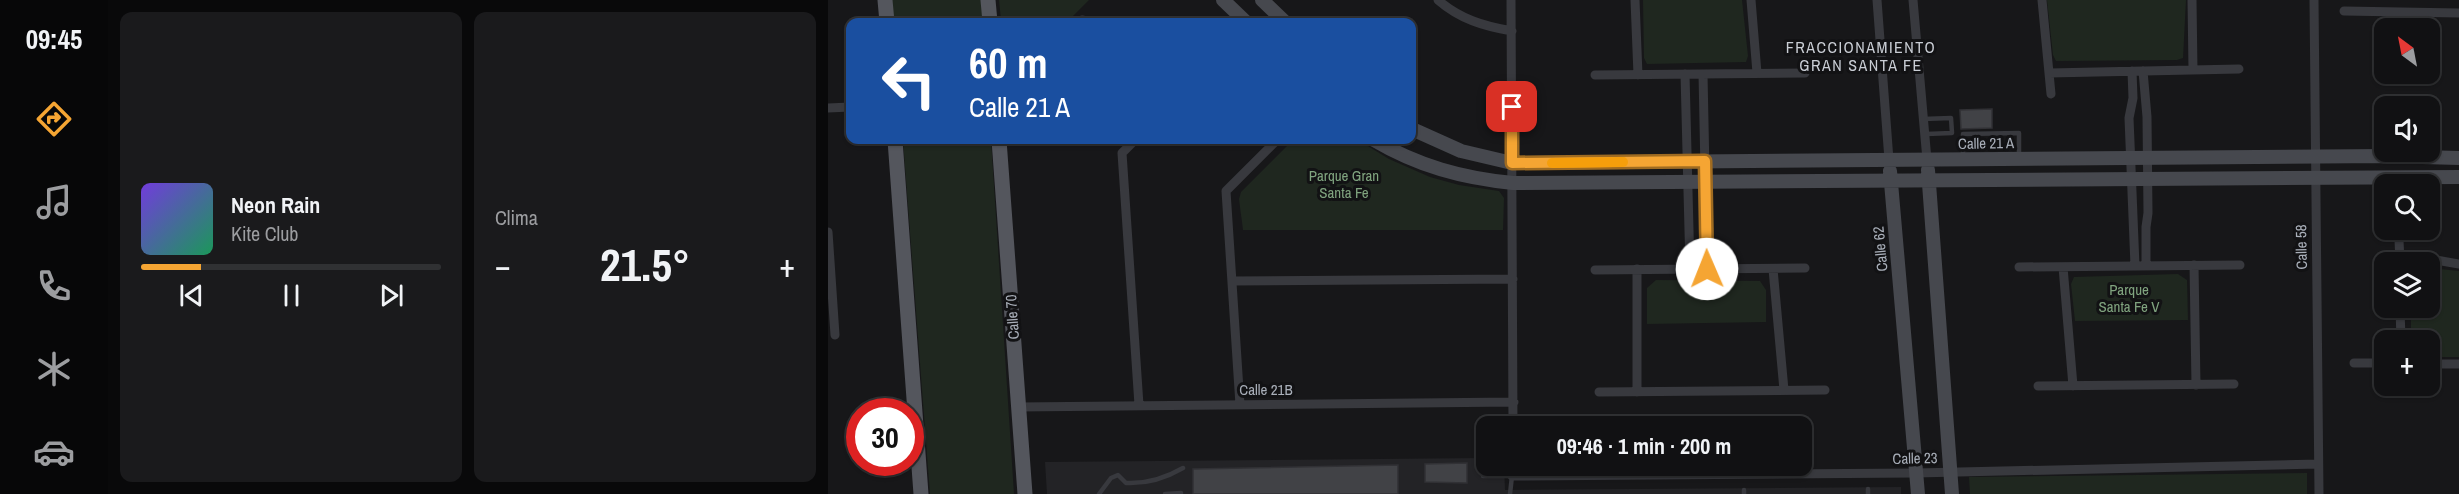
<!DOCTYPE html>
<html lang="es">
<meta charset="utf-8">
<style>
:root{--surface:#111113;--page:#1a1a1c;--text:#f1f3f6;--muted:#9c9da0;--line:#303133;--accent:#f5a533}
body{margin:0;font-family:"Archivo Narrow",sans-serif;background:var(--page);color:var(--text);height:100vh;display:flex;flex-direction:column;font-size:22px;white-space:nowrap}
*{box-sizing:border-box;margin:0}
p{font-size:20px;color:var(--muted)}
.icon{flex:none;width:33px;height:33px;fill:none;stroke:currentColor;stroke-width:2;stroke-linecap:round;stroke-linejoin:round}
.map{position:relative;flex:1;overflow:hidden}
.side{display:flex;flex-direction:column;gap:12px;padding:12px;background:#09090a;width:720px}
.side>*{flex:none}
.banner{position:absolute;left:18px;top:18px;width:570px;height:126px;border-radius:12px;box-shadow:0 2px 4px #0004,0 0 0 2px var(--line);background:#1a4fa0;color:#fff;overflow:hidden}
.needle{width:39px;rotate:328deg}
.controls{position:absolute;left:1546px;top:18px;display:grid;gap:12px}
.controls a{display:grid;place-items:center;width:66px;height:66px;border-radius:12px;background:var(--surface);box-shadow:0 2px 4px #0004,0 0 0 2px var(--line);font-size:30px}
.speed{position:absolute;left:18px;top:398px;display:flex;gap:12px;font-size:30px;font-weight:700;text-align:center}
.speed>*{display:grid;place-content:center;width:78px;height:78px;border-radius:50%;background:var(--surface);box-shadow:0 2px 4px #0004,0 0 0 2px var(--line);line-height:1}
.speed .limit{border:9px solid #d22;background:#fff;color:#111}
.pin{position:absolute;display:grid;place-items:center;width:51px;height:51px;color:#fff;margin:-26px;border-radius:12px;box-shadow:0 3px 9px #0006}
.me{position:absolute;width:66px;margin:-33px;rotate:359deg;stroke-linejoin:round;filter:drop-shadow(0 0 4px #0008)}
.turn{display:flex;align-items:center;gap:21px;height:126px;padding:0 24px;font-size:27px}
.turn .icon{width:78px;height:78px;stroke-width:2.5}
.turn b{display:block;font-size:42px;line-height:51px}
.big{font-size:45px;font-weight:700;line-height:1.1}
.side .widget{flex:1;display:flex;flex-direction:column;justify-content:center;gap:9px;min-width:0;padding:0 21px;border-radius:12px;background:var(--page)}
.song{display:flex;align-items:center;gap:18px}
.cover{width:72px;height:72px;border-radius:9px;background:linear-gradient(135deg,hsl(260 70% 55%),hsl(150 70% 35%))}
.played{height:6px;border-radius:3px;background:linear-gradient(90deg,var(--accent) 20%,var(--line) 20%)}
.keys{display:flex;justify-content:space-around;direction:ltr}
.heat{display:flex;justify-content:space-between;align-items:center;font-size:33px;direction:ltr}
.side .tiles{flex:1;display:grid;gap:12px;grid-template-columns:repeat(2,1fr)}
.trip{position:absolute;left:648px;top:416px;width:336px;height:60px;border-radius:12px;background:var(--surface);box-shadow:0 2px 4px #0004,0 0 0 2px var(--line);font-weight:700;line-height:60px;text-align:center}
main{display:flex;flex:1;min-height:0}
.tab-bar{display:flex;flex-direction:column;width:108px;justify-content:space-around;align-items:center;background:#070708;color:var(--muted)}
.tab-bar .icon{width:42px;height:42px}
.tab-bar .selected{color:var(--accent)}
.tab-bar b{font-size:27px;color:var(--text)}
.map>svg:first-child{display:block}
.built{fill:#232326}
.green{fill:#1f271f}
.building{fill:#414246;stroke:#313135;stroke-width:1.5}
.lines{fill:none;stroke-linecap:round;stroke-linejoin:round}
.lane{stroke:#38393e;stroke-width:4.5}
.street{stroke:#38393e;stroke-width:9}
.secondary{stroke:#46484e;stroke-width:14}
.primary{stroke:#54565d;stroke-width:15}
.route-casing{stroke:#9f6b21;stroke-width:15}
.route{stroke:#f5a533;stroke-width:10}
.slow{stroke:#f59e0b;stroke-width:10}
.labels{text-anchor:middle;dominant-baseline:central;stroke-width:6;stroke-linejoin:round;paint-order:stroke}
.street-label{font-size:15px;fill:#a9afb9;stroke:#121214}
.park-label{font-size:15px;fill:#80a47f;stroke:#121214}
.neighbourhood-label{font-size:16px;letter-spacing:1.5px;fill:#caced5;stroke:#121214}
</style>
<main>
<nav class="tab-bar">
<b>09:45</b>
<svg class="icon selected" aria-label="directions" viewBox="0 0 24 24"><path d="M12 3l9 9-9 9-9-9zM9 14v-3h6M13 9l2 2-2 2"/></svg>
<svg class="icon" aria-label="music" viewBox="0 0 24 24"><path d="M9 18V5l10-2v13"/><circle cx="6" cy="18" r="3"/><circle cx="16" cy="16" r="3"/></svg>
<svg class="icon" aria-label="phone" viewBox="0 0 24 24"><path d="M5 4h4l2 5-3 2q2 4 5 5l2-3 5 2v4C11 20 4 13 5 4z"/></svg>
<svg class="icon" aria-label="climate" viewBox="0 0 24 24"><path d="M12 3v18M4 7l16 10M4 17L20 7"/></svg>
<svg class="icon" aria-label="car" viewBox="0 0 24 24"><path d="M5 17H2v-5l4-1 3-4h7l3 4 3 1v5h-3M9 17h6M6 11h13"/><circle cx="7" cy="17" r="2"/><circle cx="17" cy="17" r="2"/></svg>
</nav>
<section class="side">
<div class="tiles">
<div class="widget">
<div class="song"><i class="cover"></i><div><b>Neon Rain</b><p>Kite Club</p></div></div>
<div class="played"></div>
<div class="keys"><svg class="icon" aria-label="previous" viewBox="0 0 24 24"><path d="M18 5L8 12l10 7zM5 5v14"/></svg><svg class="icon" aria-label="pause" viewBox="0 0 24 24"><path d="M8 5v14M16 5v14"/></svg><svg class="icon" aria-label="next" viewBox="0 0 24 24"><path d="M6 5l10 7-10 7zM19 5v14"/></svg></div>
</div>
<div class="widget"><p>Clima</p>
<div class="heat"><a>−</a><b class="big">21.5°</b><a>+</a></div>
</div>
</div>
</section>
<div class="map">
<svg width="1631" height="494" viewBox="0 0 1631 494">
<rect width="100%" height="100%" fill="#171719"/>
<path class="built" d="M658,458v7h18l1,25 396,-3v7h-854l-2,-32z"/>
<path class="green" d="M64,0h89l2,22h-89z
M171,0h90l-22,22h-63l-3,-2z
M815,0h99l6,56 -2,6 -99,2 -3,-6z
M1219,0h139l-3,58 -6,2 -121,1 -3,-6z
M75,140h88l23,354h-84z
M465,140h65l31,19 41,18 29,8 40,6 5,7 -1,32h-260l-4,-31 2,-7z
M1602,268l29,3v86h-29v-17h-19v-32h19z
M1350,274l9,6 1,40 -113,1 -4,-37 3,-7z
M828,280l104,1 6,9v32l-119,2v-36z
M1479,473v21h-337l-1,-17z"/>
<path class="building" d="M1164,109v19l-31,1 -1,-19z
M639,463v20l-42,-1v-18z
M570,465v29h-205v-25z"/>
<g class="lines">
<path class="lane" d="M1095,119l28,-1 1,15 -26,1
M1135,157v-23l56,-1v23
M655,476h29l-2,18
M1040,489v5
M271,494l12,-16 7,-3 8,8c21,1 38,-4 57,-15
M337,494l16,-1
M916,494v-4"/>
<path class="street" d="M610,0c22,19 45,26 74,31
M683,0l2,426
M807,0l3,75
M923,0l6,73
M1049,0l12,160
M1085,0l14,160
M1214,0l9,94
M1364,0l1,70
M1486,0l5,494
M1516,11l115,2
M248,22l6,-2 10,2
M1304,71l1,27 -4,20 6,148
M1315,71l4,46 1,96 -2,14v39
M1221,73l190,-4
M857,74l5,195
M875,74l4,195
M767,75l210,-2
M0,108l22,-1
M307,140l-13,13 17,252
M1567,230l4,10 1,22
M0,232l7,103
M1572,260h36l23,4
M1366,265l2,120
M1191,267l221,-2
M1235,267l10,119
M945,269l11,121
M767,270l210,-2
M404,281l281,-2
M1572,308l1,32
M1526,363h31
M1602,364h29
M1210,386l196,-2
M771,392l226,-2
M809,392v-123
M412,405l-14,-214 51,-51
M190,407l496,-5
M684,465v11l404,-3 402,-9"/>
<path class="secondary" d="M395,0l23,22
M434,0l23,22
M584,129l49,22 51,12 874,-7 73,2
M546,140c44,26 88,38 139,43l946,-6
M1100,170l24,324
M1062,171l28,323"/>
<path class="primary" d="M57,0l2,22
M160,0l2,22
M67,140l26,354
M171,140l26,354"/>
</g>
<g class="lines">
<g class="route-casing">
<path id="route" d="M684,107v56l193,-2 2,108"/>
</g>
<use href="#route" class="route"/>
<path class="slow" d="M724,163l71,-1"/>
</g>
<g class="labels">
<g class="street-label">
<text transform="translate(1158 143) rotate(-1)">Calle 21 A</text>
<text transform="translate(1473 247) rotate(-91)">Calle 58</text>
<text transform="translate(1052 249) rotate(-95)">Calle 62</text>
<text transform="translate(184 317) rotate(-94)">Calle 70</text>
<text x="438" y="389">Calle 21B</text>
<text transform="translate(1087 458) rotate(-1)">Calle 23</text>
</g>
<g class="park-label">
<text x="516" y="175">Parque Gran<tspan x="516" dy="17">Santa Fe</tspan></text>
<text x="1301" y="289">Parque<tspan x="1301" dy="17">Santa Fe V</tspan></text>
</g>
<g class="neighbourhood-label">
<text x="1033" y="47">FRACCIONAMIENTO<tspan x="1033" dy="18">GRAN SANTA FE</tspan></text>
</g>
</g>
</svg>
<div class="controls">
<a><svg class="needle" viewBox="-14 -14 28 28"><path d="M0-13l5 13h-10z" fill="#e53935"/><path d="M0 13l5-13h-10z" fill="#9c9da0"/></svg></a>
<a><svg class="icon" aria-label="sound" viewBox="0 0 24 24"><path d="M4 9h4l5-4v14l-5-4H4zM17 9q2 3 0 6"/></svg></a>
<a><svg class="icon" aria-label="search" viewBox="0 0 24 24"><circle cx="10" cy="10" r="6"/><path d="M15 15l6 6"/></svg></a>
<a><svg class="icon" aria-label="layers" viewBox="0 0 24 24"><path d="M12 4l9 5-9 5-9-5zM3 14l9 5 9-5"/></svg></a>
<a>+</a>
</div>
<div class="speed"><div class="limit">30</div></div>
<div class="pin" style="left:684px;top:107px;background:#d93025"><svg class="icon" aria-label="arrive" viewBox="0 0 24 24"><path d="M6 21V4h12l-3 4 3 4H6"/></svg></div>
<svg class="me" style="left:879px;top:269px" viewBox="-20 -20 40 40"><circle r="19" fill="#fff"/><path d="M0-13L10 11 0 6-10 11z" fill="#f5a533"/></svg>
<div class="trip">09:46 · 1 min · 200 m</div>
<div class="banner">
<div class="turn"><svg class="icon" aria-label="left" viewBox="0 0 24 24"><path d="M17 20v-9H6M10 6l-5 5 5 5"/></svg><div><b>60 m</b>Calle 21 A</div></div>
</div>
</div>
</main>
